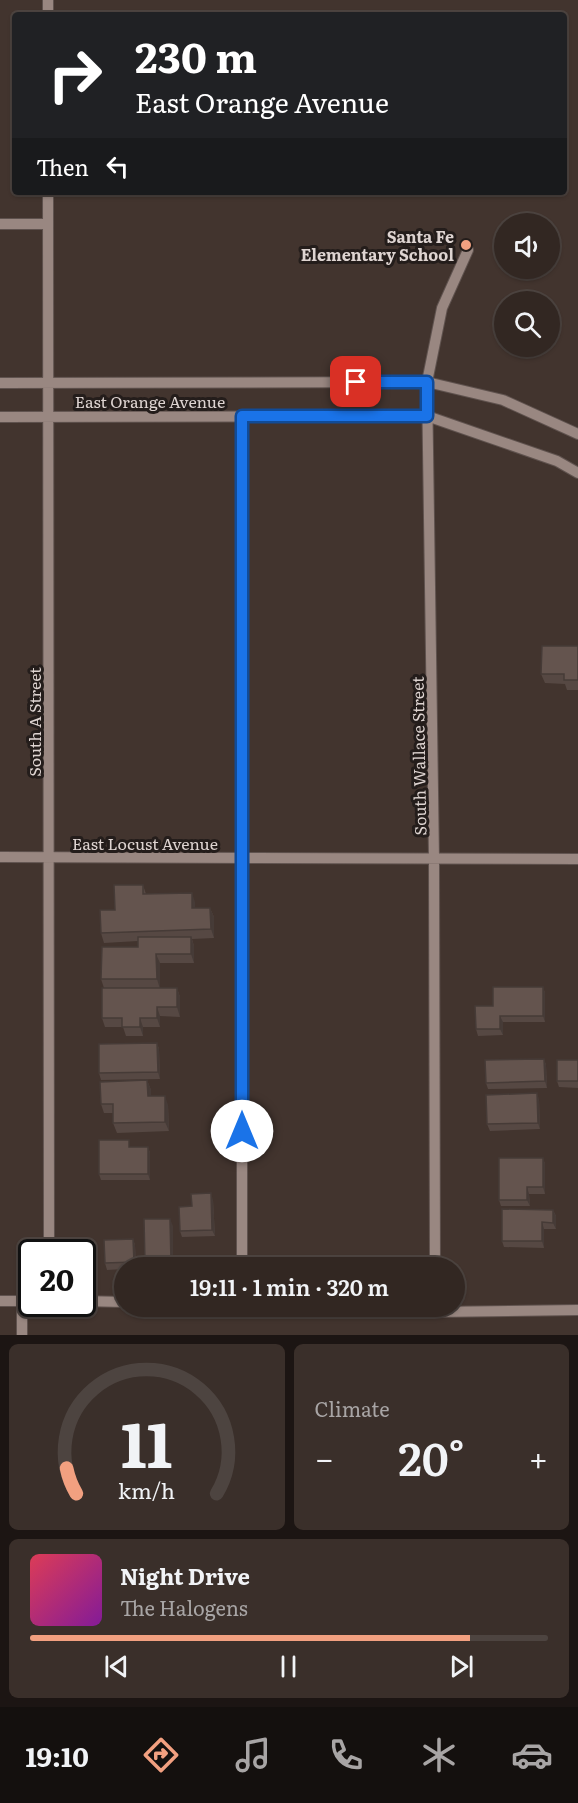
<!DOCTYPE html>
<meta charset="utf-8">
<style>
:root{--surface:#322722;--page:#3a2f2a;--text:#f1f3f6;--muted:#a8a5a5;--line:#4d4440;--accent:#f2a080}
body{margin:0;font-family:Literata,serif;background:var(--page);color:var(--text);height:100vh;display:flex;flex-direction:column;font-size:22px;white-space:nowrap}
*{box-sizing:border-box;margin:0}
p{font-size:20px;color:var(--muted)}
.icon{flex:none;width:33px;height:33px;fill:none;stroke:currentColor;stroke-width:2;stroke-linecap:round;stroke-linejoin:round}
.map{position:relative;height:1335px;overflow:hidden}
.drawer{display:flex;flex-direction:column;gap:9px;padding:9px;background:#1c1513;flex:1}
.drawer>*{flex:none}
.guide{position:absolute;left:12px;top:12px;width:555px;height:183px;border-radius:6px;box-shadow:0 2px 4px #0004,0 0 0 2px var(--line);background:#202124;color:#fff;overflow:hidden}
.controls{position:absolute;left:494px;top:213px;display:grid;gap:12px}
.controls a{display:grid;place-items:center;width:66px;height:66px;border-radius:50%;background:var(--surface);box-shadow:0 2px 4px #0004,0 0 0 2px var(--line);font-size:30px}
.speed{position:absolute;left:18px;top:1239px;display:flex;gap:12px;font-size:30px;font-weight:700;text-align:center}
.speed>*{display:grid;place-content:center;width:78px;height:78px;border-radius:50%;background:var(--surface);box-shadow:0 2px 4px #0004,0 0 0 2px var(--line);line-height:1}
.speed .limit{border:3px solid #111;border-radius:9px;background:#fff;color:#111}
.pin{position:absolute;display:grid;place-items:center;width:51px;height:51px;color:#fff;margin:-26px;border-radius:12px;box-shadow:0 3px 9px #0006}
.me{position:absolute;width:66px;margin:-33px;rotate:0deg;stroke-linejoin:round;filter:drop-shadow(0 0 4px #0008)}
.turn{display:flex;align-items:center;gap:21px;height:126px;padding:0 24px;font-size:27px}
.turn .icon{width:78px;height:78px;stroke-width:2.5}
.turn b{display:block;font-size:42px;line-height:51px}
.then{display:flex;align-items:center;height:57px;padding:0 24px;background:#0003;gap:12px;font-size:22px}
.big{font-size:45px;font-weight:600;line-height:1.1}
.drawer .tile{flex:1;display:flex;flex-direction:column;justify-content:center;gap:9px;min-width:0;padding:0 21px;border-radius:9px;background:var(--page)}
.drawer .dial{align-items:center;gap:0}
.dial svg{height:156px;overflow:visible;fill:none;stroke:var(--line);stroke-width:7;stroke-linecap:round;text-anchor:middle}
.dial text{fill:var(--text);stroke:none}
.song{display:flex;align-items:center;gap:18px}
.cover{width:72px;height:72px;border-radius:9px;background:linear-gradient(135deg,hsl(350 70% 55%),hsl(290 70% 35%))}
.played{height:6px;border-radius:3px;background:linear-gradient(90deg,var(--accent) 85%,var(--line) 85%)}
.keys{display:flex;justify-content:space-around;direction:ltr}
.heat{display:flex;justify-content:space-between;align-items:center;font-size:33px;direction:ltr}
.drawer .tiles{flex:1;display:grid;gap:9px;grid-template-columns:1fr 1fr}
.tile:last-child{grid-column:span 2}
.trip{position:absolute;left:114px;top:1257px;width:351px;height:60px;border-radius:30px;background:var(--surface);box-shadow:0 2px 4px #0004,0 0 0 2px var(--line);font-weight:600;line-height:60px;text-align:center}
.tab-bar{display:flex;height:96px;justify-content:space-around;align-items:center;background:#14100e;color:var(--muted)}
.tab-bar .icon{width:42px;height:42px}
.tab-bar .active{color:var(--accent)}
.tab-bar b{font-size:27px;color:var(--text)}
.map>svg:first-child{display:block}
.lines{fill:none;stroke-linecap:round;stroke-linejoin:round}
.minor-casing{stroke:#5f524e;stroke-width:12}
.minor{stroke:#998781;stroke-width:10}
.wall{fill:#564843}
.shaded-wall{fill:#463b37}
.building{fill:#64544e;stroke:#463b37;stroke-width:1.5}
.route-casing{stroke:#114b97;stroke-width:15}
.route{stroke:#1a73e8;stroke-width:10}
.poi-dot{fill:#f2a080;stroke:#241d1b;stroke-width:2}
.labels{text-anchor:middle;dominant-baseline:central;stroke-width:6;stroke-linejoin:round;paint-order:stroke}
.poi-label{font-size:16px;font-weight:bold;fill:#ded4d1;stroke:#241d1b;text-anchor:end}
.street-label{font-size:16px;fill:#ded4d1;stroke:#241d1b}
</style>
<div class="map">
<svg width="578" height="1335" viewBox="0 0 578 1335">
<rect width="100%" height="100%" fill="#42342e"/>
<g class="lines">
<g class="minor-casing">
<path id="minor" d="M48,0v15
M48,192l1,1060
M0,224h48
M0,383l427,-1 76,18 75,34
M0,417l427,-1 130,45 21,12
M0,857l578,2
M242,1268v-852
M435,1268l-1,-409 -7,-477 15,-74 26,-58
M0,1301h32
M22,1301v34
M82,1301l42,1
M229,1306l206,6 143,-2"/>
</g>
<use href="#minor" class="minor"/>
</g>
<path class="wall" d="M578,646v44h-11l-2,-6 -20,-1 -4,-9z
M143,885l3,9 49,8v6h15l4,9v21l-22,1 2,7v17h-34v25h17l3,9v20l-20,-1v11h-17v9h-17l-3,-9h-18l-3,-9 2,-30 -3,-9 37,-32v-6l-34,2 -3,-10 14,-23z
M543,987l2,6v29h-42v13l-25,1 -2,-7 17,-23z
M157,1043l2,6 1,30 -59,1 -2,-7z
M544,1059l2,6 1,23 -59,1 -2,-6z
M578,1060v28l-19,-1 -2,-6z
M147,1080l4,10v6l17,9 1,26 -52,2 -4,-10v-10h-9l-3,-9z
M539,1099l1,30 -50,2 -3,-7z
M132,1147h16l2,6v27h-49l-2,-6z
M543,1158l2,6v30h-16l1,12h-29l-2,-6z
M213,1200l2,36 -33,1 -2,-6 12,-25z
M553,1210l3,6v13h-12v19l-40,-1 -2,-6z
M173,1226v42h-26l-2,-5z
M133,1239l2,6 1,23h-12v1l-17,1 -2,-7z"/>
<path class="shaded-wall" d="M192,893l3,9v15l-3,-9z
M210,908l4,9v21l-3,-9z
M191,937l3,9v17l-3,-9z
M156,954l4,9v26l-3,-10z
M543,987l2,6v29l-2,-6z
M177,988l3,9v20l-3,-10z
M157,1007l3,9v11l-3,-9z
M500,1016l3,6v13l-3,-6z
M140,1018l3,9v9l-3,-9z
M157,1043l2,6 1,30 -2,-7z
M544,1059l2,6 1,23 -2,-7z
M147,1080l4,10v16l-3,-10z
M537,1093l2,6 1,30 -2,-6z
M165,1096l3,9 1,26 -4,-9z
M148,1147l2,6v27l-2,-6z
M543,1158l2,6v30l-2,-7z
M527,1187l2,7 1,12 -3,-6z
M211,1193l2,7 2,36 -3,-6z
M553,1210l3,6v13l-3,-6z
M170,1219l3,7v42l-2,-6z
M542,1222l2,7v19l-2,-7z
M133,1239l2,6 1,23 -2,-6z"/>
<path class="building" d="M542,646h36v34h-14v-6h-23z
M114,885h29v9l49,-1v15h18l1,21 -110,4 -1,-23h15z
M138,937h53v17h-35l1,25h-56l1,-32h36z
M493,987h50v29h-43v13h-24l-1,-23h18z
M102,988h75v19h-20v11h-17v9h-18v-9h-20z
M157,1043l1,29 -59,1v-29z
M544,1059l1,22 -59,2 -1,-23z
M557,1060h21v21h-21z
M147,1080l1,16h17v26l-52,1v-19h-12l-1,-22z
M537,1093l1,30 -51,1 -1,-29z
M99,1140h30v7h19v27h-49z
M499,1158h44v29h-16v13h-28z
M211,1193l1,37 -32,1 -1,-24 13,-1 -1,-12z
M502,1209l51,1v13l-11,-1v19h-40z
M144,1219h26l1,43 -26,1z
M133,1239l1,23 -29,1 -1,-23z"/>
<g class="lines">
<g class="route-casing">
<path id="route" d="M242,1131v-715h185v-34h-71"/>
</g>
<use href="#route" class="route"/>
</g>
<circle class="poi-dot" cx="466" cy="245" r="6"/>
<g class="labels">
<g class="poi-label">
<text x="454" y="236">Santa Fe<tspan x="454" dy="18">Elementary School</tspan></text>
</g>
<g class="street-label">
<text x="150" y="401">East Orange Avenue</text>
<text transform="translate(34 722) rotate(-90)">South A Street</text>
<text transform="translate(418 756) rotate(-91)">South Wallace Street</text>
<text x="145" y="843">East Locust Avenue</text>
</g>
</g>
</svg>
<div class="controls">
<a><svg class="icon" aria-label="sound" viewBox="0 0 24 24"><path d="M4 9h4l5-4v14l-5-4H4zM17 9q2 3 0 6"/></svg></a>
<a><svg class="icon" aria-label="search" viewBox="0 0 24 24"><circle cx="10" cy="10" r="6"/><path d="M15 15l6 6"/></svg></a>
</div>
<div class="speed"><div class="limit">20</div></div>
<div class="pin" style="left:356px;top:382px;background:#d93025"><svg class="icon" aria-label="arrive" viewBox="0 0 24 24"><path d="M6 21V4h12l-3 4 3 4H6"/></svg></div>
<svg class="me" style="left:242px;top:1131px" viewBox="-20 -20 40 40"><circle r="19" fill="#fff"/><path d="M0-13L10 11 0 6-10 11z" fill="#1a73e8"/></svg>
<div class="trip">19:11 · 1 min · 320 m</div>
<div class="guide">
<div class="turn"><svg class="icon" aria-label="right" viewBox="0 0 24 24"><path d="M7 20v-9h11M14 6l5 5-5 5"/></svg><div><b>230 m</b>East Orange Avenue</div></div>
<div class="then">Then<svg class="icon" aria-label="left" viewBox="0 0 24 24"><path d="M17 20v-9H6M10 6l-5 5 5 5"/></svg></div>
</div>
</div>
<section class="drawer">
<div class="tiles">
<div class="tile dial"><svg viewBox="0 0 100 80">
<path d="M14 69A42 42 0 1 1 86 69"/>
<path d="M14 69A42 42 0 0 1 9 56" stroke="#f2a080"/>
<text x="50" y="56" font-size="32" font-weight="700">11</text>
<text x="50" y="72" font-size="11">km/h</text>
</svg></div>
<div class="tile"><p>Climate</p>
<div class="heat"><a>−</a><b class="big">20°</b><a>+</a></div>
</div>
<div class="tile">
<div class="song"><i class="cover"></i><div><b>Night Drive</b><p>The Halogens</p></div></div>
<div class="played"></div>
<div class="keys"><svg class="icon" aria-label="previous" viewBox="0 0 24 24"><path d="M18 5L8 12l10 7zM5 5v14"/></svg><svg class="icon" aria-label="pause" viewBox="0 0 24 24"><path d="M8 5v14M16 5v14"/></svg><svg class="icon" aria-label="next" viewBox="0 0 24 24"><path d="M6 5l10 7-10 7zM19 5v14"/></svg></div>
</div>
</div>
</section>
<nav class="tab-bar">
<b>19:10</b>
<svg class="icon active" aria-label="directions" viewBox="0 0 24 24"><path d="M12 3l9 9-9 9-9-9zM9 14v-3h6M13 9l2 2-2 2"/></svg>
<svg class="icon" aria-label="music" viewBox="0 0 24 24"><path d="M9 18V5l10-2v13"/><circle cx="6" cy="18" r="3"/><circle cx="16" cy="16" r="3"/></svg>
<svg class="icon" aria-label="phone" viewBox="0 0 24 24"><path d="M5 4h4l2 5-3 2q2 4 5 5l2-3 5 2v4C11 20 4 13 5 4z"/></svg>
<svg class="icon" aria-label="climate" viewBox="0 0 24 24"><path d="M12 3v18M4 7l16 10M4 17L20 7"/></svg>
<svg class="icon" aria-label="car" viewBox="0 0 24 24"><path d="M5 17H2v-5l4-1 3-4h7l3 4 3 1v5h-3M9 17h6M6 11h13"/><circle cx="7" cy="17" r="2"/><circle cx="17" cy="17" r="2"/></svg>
</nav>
